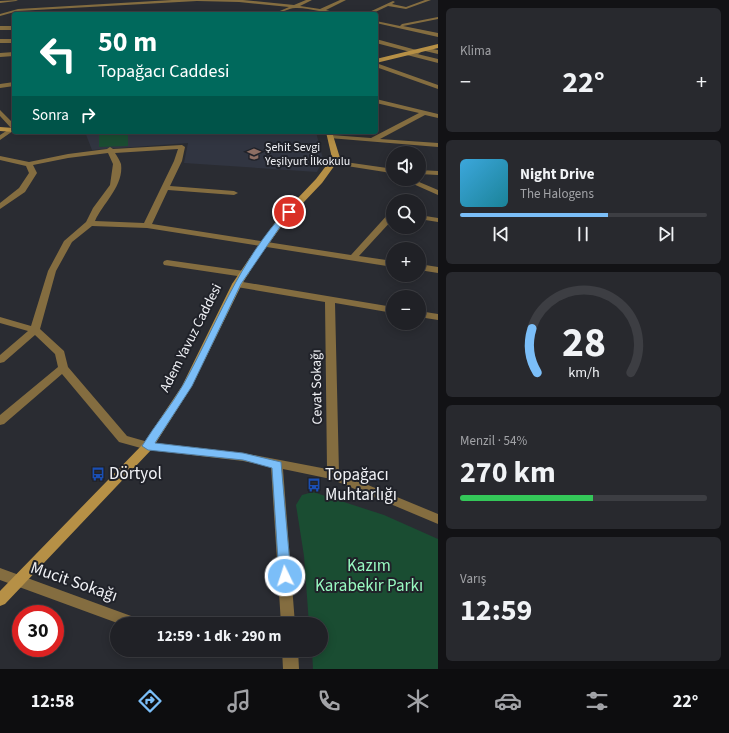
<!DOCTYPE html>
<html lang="tr">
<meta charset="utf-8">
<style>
:root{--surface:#202126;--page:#28292e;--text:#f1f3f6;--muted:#a2a3a7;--line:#3d3e43;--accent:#7bbef8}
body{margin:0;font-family:"Source Sans 3",sans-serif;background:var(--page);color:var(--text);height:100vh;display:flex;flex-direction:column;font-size:15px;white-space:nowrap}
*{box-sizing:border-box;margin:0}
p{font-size:13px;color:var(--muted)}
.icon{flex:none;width:22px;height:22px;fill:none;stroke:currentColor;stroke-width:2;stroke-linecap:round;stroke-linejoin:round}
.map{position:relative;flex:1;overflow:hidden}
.details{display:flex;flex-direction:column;gap:8px;padding:8px;background:#121215;width:291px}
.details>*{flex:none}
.hud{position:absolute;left:12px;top:12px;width:366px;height:122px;border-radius:4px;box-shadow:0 2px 10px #0003,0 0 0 1px var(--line);background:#00695c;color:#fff;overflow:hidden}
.buttons{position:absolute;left:386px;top:146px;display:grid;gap:8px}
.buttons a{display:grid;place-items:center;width:40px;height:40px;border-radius:50%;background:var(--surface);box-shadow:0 2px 10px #0003,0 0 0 1px var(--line);font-size:20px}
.speed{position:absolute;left:12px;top:605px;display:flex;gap:8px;font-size:20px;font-weight:700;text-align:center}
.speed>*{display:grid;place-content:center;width:52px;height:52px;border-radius:50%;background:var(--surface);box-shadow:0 2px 10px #0003,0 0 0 1px var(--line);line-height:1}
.speed .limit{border:6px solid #d22;background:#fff;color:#111}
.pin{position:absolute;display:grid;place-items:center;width:34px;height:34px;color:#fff;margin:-17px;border:2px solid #fff;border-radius:50%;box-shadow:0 1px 4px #0007}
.me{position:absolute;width:44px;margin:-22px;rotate:356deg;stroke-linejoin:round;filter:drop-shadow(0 0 3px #0008)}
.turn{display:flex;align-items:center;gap:14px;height:84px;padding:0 20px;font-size:18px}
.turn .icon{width:52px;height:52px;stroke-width:2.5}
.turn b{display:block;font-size:28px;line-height:34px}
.then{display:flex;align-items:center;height:38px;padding:0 20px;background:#0003;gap:8px;font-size:15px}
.big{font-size:30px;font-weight:700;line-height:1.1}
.details .card{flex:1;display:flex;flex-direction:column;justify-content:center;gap:6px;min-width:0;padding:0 14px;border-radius:6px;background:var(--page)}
.details .dial{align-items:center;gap:0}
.dial svg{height:104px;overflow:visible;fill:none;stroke:var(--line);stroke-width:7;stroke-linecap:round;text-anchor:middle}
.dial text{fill:var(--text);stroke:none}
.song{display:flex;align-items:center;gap:12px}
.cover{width:48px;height:48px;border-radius:6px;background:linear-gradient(135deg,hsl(200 70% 55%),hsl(190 70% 35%))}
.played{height:4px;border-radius:2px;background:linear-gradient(90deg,var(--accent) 60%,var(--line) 60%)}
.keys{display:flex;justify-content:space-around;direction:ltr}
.heat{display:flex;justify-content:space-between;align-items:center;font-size:22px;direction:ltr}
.charge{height:6px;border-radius:3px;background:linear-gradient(90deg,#34c759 54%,var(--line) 0)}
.trip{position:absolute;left:110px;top:617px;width:218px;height:40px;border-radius:20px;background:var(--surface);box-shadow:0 2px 10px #0003,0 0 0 1px var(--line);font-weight:700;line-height:40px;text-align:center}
.tab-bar{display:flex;height:64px;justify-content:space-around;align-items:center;background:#0d0d0f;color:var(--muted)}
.tab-bar .icon{width:28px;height:28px}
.tab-bar .active{color:var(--accent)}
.tab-bar b{font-size:18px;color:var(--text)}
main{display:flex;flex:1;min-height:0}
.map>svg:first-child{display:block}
.built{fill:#313541}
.green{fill:#1a4d32}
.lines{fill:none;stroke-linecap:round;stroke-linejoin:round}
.street{fill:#846d40;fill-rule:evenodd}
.secondary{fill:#b69046;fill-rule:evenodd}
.route{fill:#7bbef8;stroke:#507ca1}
.labels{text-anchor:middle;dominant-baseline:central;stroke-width:4;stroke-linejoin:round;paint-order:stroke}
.far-poi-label{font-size:12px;fill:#f1f2f6;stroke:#202229;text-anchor:start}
.street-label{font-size:14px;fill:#f1f2f6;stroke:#202229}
.near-poi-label{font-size:17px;fill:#f1f2f6;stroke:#202229;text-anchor:start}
.near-park-label{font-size:17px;fill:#98fac1;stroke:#202229}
.near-street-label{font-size:17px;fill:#f1f2f6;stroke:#202229}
</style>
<main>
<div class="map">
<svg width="438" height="669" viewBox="0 0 438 669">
<rect width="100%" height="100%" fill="#2a2c32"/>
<path class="built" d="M85,132h231l7,27 -6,13 -133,-9 4,-20 -96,7z"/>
<path class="green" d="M99,132h29v14l-29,1z
M313,492l71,23 54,24v130h-125l-1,-19h9v-26h-12l-5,-68 -8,-51 6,-10z"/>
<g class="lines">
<path class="street" d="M18,0l-2,1 -16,2v-2z
M172,0h71l51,5 12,-5h6l-12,6 20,3 20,-9h6l-20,10 15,4c-15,0 -29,-6 -44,-6 -8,-1 -16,6 -24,6l16,-7 -50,-5 -42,-1 -179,10 -18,5v-2l18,-5z
M425,0h6l-25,9 -18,-3 -17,8h-6l28,-13 2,1 -3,2 14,3z
M182,13h41l2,1h-45z
M438,17v2l-35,7 35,7v4l-62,-14v-2l24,5 2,-2z
M0,26h14v4h-14z
M0,39h14v4h-14z
M376,39l44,12 1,1 -3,2 -42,-11z
M427,48l11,2v4l-13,-3 -1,-1z
M14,52v4l-14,1v-4z
M409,52l29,7v4l-31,-8 -1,-1z
M376,63l62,22v4l-62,-22z
M14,82v4l-14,2v-4z
M376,99l62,15v4l-13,-3 -45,24 58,4v4l-109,-9 -1,-1 3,-2 40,3 48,-25 -43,-10z
M0,110l14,14 -1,7 -13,9v-5l11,-7 -11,-12z
M182,145l3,2 -3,14 -12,25 64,5 4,2 -4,2 -66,-5 -16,34 199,31 39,-43h3v7l-34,37 34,5v6l-246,-39 -55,-2 -20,16 -16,29 -16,58 24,22 4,16 59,69 21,6 95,11 84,16 -2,-167 -88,-15 -5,-3 5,-3 156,26v6l-58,-10 4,170 99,41v10l-107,-45 -48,-10 12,155h-14l-10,-157 -28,-6 -95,-11 -29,-8 -57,-68 -58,50 -4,1v-10l58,-48 -3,-13 -20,-19 -31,27 -4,1v-8l28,-24 -28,-8v-6l31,9 17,-55 16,-30 22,-19 7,-14 17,-23 3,-21 -5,-11 -40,5 -35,7 4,8 -12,19 -25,17v-6l19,-15 10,-15 -3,-7 -26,-6v-4l29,6 39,-8 39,-5 3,-2 3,2zM178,149l-4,12 -30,62 -49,-2c8,-18 29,-35 26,-57 -1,-3 -4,-8 -6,-11z
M331,160l56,8 6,2v5l-8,-3 -51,-8 -4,-2z
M419,170l19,1v4l-19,-1z
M402,179h10l26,11v5z
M419,215l19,3v4l-19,-3z
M167,260l77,11 5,3 -5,3 -80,-12 -1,-2 1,-2z
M419,264l19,3v6l-19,-3z
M419,311l19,3v6l-19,-3z
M0,568l142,52 2,4h-24l-120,-44z
M282,650h16l1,19h-16z"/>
<path class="secondary" d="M438,44v4l-62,15v-4z
M0,127l14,1v4l-14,-1z
M326,132h6l8,26 -18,25 -39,41 -26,36 -15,24 -50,102 -40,63 -147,155 -5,2v-15l144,-148 38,-57 50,-102 17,-25 28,-39 39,-41 16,-21z"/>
</g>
<path class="route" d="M287,210l6,2 -11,12 -41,60 -49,102 -37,57 88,10 38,9 10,114 -2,4 -4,1 -5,-1 -1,-4 -7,-108 -29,-8 -95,-10 -6,-4c13,-21 29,-40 41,-61 33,-59 56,-125 104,-175z"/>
<defs>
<g id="school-bare" transform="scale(1.08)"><path d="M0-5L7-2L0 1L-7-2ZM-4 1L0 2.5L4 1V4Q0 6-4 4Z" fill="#8d6e63" stroke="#202229" stroke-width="2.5" paint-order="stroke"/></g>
<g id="bus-bare" transform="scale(1.08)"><path d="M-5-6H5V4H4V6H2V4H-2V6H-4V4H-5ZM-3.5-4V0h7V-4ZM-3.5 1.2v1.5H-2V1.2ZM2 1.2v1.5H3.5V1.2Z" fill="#1a4fb4" stroke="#202229" stroke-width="2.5" paint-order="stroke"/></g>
</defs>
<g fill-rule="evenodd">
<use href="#school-bare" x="254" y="154"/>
<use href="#bus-bare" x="98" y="474"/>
<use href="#bus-bare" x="314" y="485"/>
</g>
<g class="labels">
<g class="far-poi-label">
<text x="265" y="147">Şehit Sevgi<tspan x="265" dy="14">Yeşilyurt İlkokulu</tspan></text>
</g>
<g class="street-label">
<text transform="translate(191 338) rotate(-63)">Adem Yavuz Caddesi</text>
<text transform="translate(317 387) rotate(-91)">Cevat Sokağı</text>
</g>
<g class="near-poi-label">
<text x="109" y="474">Dörtyol</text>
<text x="325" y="475">Topağacı<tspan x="325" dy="20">Muhtarlığı</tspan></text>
</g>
<g class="near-park-label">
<text x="369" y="566">Kazım<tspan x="369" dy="20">Karabekir Parkı</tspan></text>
</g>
<g class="near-street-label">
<text transform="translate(74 582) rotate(19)">Mucit Sokağı</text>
</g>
</g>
</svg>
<div class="buttons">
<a><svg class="icon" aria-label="sound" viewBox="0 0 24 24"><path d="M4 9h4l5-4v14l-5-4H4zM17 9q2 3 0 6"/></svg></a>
<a><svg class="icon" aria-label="search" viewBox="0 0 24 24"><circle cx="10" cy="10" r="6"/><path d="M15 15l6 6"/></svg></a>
<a>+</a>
<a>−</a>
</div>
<div class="speed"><div class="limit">30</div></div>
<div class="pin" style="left:289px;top:212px;background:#d93025"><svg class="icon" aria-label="arrive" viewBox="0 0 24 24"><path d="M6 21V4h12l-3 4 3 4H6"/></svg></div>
<svg class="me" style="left:285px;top:576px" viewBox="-20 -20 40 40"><circle r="17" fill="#7bbef8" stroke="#fff" stroke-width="3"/><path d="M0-11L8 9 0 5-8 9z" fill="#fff"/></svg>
<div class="trip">12:59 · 1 dk · 290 m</div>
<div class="hud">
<div class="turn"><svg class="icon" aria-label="left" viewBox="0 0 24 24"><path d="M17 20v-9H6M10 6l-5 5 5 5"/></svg><div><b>50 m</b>Topağacı Caddesi</div></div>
<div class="then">Sonra<svg class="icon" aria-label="right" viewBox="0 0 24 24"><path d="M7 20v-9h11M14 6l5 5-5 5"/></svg></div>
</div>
</div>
<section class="details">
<div class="card"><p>Klima</p>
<div class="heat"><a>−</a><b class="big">22°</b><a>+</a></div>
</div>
<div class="card">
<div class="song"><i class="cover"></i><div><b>Night Drive</b><p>The Halogens</p></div></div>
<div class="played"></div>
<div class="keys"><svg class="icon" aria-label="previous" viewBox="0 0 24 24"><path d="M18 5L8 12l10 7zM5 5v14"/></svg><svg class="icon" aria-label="pause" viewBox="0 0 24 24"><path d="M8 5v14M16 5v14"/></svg><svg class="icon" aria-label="next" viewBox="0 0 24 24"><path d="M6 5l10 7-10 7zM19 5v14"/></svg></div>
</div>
<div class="card dial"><svg viewBox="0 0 100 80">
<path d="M14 69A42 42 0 1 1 86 69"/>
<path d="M14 69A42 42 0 0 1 10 35" stroke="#7bbef8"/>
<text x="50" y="56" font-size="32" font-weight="700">28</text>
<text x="50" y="72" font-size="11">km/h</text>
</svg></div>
<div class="card"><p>Menzil · 54%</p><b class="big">270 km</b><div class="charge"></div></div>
<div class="card"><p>Varış</p><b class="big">12:59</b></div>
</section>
</main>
<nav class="tab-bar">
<b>12:58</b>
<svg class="icon active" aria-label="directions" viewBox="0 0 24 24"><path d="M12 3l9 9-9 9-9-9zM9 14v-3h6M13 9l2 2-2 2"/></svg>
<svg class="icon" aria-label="music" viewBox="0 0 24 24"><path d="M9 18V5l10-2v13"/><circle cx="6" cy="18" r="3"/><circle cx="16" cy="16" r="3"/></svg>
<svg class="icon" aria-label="phone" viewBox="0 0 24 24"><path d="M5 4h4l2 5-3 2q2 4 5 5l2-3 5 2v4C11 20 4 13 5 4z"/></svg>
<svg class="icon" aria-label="climate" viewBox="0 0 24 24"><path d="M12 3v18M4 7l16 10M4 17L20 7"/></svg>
<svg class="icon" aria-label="car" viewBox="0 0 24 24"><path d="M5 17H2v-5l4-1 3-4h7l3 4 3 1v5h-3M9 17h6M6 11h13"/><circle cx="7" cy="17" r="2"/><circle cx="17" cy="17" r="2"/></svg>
<svg class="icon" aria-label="filters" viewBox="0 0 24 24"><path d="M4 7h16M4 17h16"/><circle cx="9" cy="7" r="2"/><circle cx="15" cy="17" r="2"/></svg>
<b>22°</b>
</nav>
